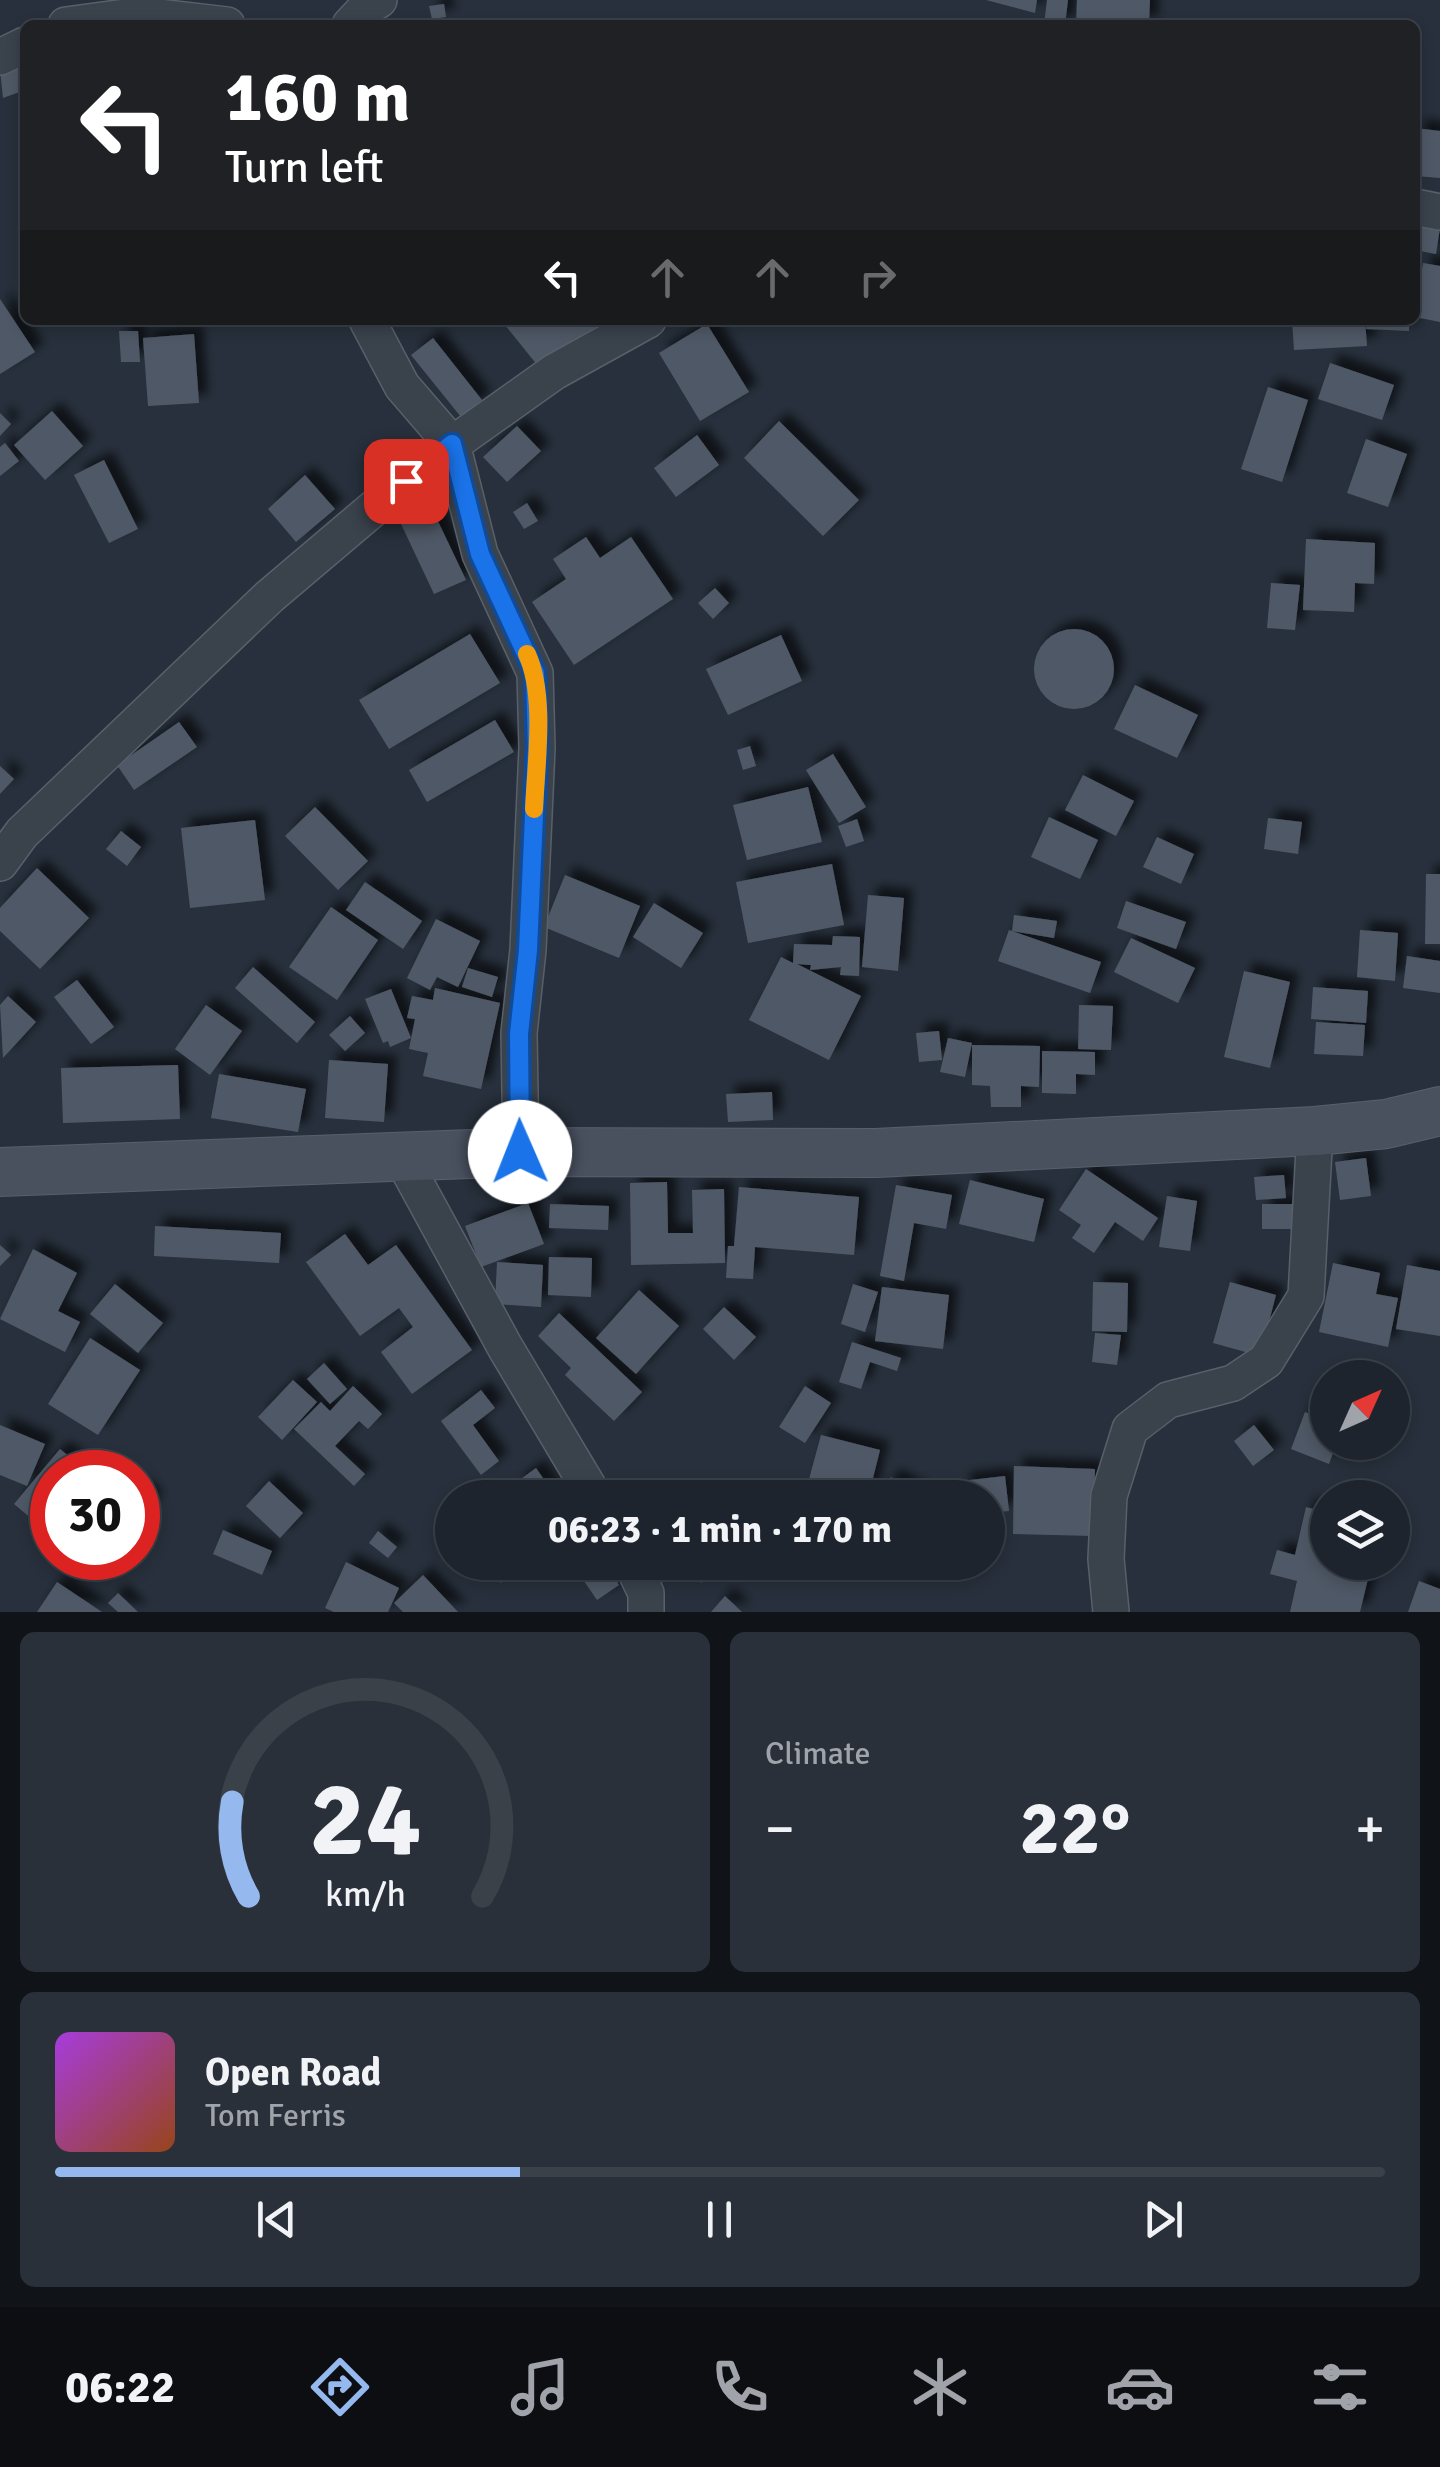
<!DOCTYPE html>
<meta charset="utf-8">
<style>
:root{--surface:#1d242d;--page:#2a3039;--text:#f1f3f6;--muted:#a0a4aa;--line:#3b4149;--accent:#95b9ee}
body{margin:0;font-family:Signika,sans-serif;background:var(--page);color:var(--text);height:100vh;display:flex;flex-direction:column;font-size:38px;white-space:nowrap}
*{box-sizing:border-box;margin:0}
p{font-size:32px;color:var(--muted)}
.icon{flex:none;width:55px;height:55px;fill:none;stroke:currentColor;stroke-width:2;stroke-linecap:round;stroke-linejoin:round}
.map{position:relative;height:1612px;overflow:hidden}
.details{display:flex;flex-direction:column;gap:20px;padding:20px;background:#101419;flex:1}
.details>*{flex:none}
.guide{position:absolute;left:20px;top:20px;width:1400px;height:305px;border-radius:15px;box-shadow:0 5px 15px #0003,0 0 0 2px var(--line);background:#202124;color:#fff;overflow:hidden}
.needle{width:65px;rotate:45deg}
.controls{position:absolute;left:1310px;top:1360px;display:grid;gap:20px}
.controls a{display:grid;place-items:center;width:100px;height:100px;border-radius:50%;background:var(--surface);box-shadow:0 5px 15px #0003,0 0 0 2px var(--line);font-size:50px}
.speed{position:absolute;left:30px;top:1450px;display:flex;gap:20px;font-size:50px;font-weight:700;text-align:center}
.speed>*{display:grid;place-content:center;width:130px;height:130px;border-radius:50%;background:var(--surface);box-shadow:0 5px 15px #0003,0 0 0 2px var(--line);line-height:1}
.speed .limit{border:15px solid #d22;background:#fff;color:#111}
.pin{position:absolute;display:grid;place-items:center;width:85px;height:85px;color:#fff;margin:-42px;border-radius:20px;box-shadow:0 5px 15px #0006}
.me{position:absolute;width:110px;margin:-55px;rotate:359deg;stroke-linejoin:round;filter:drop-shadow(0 0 8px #0008)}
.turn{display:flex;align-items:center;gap:35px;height:210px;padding:0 40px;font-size:45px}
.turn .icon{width:130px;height:130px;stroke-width:2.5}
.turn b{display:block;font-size:70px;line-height:85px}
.lanes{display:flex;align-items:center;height:95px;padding:0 40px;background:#0003;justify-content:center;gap:50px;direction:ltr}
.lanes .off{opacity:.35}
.big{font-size:75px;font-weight:800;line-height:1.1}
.details .card{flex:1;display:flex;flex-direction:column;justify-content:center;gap:15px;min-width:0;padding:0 35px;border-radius:15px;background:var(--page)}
.details .dial{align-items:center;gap:0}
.dial svg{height:260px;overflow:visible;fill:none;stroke:var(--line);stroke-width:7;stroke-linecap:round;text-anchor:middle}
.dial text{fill:var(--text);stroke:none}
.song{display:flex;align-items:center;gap:30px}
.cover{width:120px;height:120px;border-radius:15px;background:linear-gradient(135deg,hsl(280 70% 55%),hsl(20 70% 35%))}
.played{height:10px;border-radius:5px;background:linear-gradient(90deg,var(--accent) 35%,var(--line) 35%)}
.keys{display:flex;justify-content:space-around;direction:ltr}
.heat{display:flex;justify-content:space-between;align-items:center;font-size:55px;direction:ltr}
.details .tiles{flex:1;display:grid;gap:20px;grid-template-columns:1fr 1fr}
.card:last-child{grid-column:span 2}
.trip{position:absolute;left:435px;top:1480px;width:570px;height:100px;border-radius:50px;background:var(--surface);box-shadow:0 5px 15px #0003,0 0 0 2px var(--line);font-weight:800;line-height:100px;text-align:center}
.menu{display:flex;height:160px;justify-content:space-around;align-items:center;background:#0c0e12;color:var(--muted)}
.menu .icon{width:70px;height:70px}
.menu .on{color:var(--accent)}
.menu b{font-size:45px;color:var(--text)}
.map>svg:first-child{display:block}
.building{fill:#505966;filter:url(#shadow)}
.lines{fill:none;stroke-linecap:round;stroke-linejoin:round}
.minor-casing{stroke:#58606a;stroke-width:38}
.secondary-casing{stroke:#58606a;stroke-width:50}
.minor{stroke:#3a424c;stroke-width:35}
.secondary{stroke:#49515f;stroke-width:48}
.route-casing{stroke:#114b97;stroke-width:25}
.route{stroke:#1a73e8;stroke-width:18}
.slow{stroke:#f59e0b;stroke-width:18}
</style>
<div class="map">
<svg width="1440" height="1612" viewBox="0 0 1440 1612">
<defs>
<filter id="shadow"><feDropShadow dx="9" dy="-9" stdDeviation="5" flood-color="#0009"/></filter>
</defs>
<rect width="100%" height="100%" fill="#27303c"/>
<path class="building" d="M986,0h51l-2,13z
M1047,0h21l-3,25h-21z
M1077,0h73l-1,25h-73z
M444,4l2,13 -14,2 -3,-13z
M25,61v29l-22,8 -3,-28z
M1415,128l25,3v47l-25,-2z
M1415,224l25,4 -4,26 -21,-4z
M1423,263l17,3v56l-25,-5z
M0,299l35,53 -35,22z
M501,320h103l-62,51z
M1292,320h73l2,26 -73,4z
M1367,320h42v11l-43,-2z
M707,324l42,68 -49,29 -41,-68z
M119,331h19l2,31h-19z
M194,334l5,69 -51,3 -5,-68z
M433,338l49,62 -21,17 -50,-62z
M1330,363l64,22 -12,35 -64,-21z
M1268,387l40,13 -26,82 -41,-13z
M52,411l31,35 -38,34 -31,-35z
M0,413l11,11 -11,12z
M779,421l80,79 -36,36 -79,-78z
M517,426l24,25 -34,31 -24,-25z
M697,435l22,30 -43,32 -22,-29z
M1366,439l41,15 -19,53 -41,-14z
M5,443l14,18 -19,15v-29z
M104,460l34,69 -29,14 -35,-68z
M305,475l30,34 -39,33 -28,-33z
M425,494l41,86 -32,14 -40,-85z
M527,503l11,18 -14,8 -11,-17z
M586,537l14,21 31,-21 42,62 -99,66 -42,-63 34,-23 -13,-20z
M1306,539l69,4 -1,41 -19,-1 -1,29 -51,-2z
M1271,583l29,2 -5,45 -28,-2z
M715,588l14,15 -16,16 -15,-16z
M1034 669a40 40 0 1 1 80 0a40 40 0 1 1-80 0Z
M470,634l30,49 -111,66 -30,-49z
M781,635l21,46 -74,34 -22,-46z
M1135,685l63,30 -21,43 -63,-29z
M495,720l19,32 -87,50 -18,-32z
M179,722l18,25 -63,43 -17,-25z
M750,746l6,20 -13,4 -6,-20z
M833,754l33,53 -27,16 -33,-53z
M0,766l14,13 -14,15z
M1083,775l51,26 -18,35 -51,-26z
M808,787l14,55 -75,18 -14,-55z
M315,807l53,54 -30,29 -53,-54z
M1049,817l49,23 -18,39 -49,-22z
M1268,818l34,4 -4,32 -34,-5z
M857,819l7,22 -18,6 -8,-21z
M255,820l10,80 -75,8 -9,-80z
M121,831l20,16 -14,19 -21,-17z
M1157,837l37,17 -13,30 -38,-17z
M832,864l12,61 -96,18 -12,-61z
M37,868l52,50 -49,51 -40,-38v-23z
M1426,874h14v70h-15z
M565,875l75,31 -21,52 -75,-31z
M365,882l57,39 -19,28 -57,-39z
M868,895l36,3 -6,73 -36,-4z
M1126,901l60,21 -10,27 -59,-21z
M654,903l49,30 -22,35 -48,-31z
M331,907l47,33 -41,60 -48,-33z
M1014,915l43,6 -3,17 -42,-7z
M436,919l44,22 -22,46 -21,-10 -7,13 -23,-12z
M1009,930l92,32 -11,31 -92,-32z
M1360,930l38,3 -3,48 -38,-4z
M833,936l27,1 -1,39 -19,-1 1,-8 -31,3 1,-5 -14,-1 64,32 -32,64 -80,-40 32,-63 12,6 1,-19 38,1z
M1131,938l64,30 -17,35 -64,-31z
M1407,956l33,5v32l-37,-5z
M253,967l62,55 -18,21 -62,-55z
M468,968l30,9 -6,20 -30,-10z
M1244,971l46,11 -20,86 -46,-11z
M77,980l37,47 -23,17 -37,-47z
M1313,987l55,4 -2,32 -55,-4z
M435,988l65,15 -19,86 -58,-13 5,-23 -19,-4 6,-30 -8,-1 5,-22 21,4z
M391,989l20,49 -21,9 -2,-6 -5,2 -18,-44z
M8,996l28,26 -33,36 -3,-53z
M206,1005l36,26 -32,44 -35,-26z
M1079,1005l34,1 -2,44 -33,-1z
M350,1016l15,17 -20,18 -16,-16z
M1316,1022l49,3 -2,31 -49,-2z
M939,1031l3,29 -23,2 -3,-29z
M948,1038l24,5 -7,34 -25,-5z
M972,1045l68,1 -1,41 -18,-1v21h-30l-1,-21 -18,-1z
M1042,1051l53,1v23l-19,-1v20l-34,-1z
M329,1060l59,4 -4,58 -59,-4z
M178,1065l2,54 -117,4 -2,-55z
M219,1074l87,15 -8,43 -87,-14z
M772,1092l1,28 -45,2 -2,-28z
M1366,1158l5,38 -31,4 -5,-38z
M1086,1169l72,49 -15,23 -28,-19 -21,31 -22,-15 9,-13 -22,-15z
M1284,1175l2,23 -30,2 -2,-23z
M970,1180l74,19 -10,43 -75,-18z
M667,1182l1,51h25l-1,-43 32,-1 1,74 -94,2 -1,-82z
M896,1185l56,10 -6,34 -32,-6 -10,58 -24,-5z
M739,1187l120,10 -5,58 -99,-8 -2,32 -27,-1 2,-32h6z
M1167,1196l30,5 -7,50 -31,-4z
M528,1203l16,41 -63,23 -16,-41z
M550,1204l59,2 -1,24 -59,-2z
M1262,1204h33v25h-33z
M155,1226l126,7 -2,30 -125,-7z
M345,1234l23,31 28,-20 76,105 -60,44 -31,-42 32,-25 -14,-19 -39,28 -54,-74z
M0,1245l11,10 -11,11z
M33,1249l44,24 -19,38 22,11 -15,30 -65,-33z
M549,1257l43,1 -1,39 -43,-2z
M497,1262l46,3 -2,42 -46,-3z
M1333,1263l47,10 -4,21 22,4 -10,49 -69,-15z
M1407,1265l33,6v65l-44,-7z
M1093,1282l35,1 -1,49 -35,-1z
M1230,1282l46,13 -16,61 -47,-13z
M115,1284l48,39 -25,30 -48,-39z
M853,1284l25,8 -13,40 -24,-8z
M882,1287l67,8 -6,54 -68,-8z
M639,1290l40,36 -43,48 -40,-36z
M724,1307l32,30 -22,23 -31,-31z
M559,1313l83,79 -28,29 -49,-46 6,-7 -33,-32z
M1095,1333l26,2 -4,30 -25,-3z
M90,1338l50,32 -42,65 -50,-31z
M852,1342l49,16 -4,13 -27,-9 -9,27 -22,-7z
M324,1363l23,26 -17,15 -23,-25z
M293,1380l24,22 -35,38 -24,-23z
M353,1386l29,28 -14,15 -9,-8 -24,25 30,28 -11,12 -60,-57 27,-27 9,9z
M805,1386l26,17 -26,40 -26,-16z
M481,1390l14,18 -22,17 26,36 -18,14 -40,-54z
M1305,1412l23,9v21h9l-8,22 -38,-15z
M0,1425l45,19 -18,42 -27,-11z
M1254,1425l20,25 -21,16 -19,-25z
M821,1435l59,15 -12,48h-48l-15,-4z
M60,1449l24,20 -3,3h-29v34l-14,18 -24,-20z
M1014,1466l81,3 -2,67 -80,-2z
M536,1468l21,30h-33l-10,-14z
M1005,1476l4,35 -21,2v-15h-25l-2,-17z
M891,1477l37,21h-48z
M269,1481l34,32 -23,25 -34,-32z
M138,1486l16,14 -16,19z
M1306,1507l22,6v49h44l-12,50h-70l7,-31 -27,-7 7,-24 18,5z
M223,1530l49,21 -10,24 -49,-21z
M378,1531l19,16 -9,11 -19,-15z
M346,1562l53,26 -11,24h-54l-9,-4z
M485,1562h22l6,5 -12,16 -19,-15z
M571,1562h33l15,23 -22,15z
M680,1562h41l-20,21z
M423,1575l35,37h-55l-9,-9z
M1419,1581l21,8v23h-32z
M57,1582l45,30h-65z
M118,1593l20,19h-20l-10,-9z
M725,1596l17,16h-31z"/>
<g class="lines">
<g class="minor-casing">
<path id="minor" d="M66,25l75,-10 86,10
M350,25l17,-18 12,-7
M0,57l25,-12
M1415,207l25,5
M367,320l35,66 50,58 28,110 55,119 2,75 -9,202 -9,83 2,119
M0,863l22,-30 247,-236 164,-139 121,-86 94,-52
M402,1158l103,189 90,151
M631,1562l15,31v19
M1111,1612l-5,-53 3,-63 21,-67 38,-29 65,-17 33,-22 40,-65 9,-165"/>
</g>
<g class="secondary-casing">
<path id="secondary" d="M0,1172l521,-20 355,1 439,-22 71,-7 54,-13"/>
</g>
<use href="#minor" class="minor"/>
<use href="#secondary" class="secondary"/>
</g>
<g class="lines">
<g class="route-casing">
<path id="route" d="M406,481l46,-37 28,110 55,119 2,75 -9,202 -9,84 1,118"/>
</g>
<use href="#route" class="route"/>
<path class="slow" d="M527,654c19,42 9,109 7,155"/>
</g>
</svg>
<div class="controls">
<a><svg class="needle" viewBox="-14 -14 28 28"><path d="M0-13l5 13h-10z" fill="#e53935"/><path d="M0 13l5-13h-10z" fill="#a0a4aa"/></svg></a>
<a><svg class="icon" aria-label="layers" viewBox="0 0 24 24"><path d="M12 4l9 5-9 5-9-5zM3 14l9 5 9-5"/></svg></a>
</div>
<div class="speed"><div class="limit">30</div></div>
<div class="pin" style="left:406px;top:481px;background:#d93025"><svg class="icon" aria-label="arrive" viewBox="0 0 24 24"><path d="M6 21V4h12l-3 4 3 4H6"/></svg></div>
<svg class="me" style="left:520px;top:1152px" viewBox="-20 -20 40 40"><circle r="19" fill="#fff"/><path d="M0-13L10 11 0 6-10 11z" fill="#1a73e8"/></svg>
<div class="trip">06:23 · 1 min · 170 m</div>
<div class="guide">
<div class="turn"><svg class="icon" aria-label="left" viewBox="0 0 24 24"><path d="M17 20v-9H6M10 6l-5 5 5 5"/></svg><div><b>160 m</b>Turn left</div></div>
<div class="lanes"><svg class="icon" aria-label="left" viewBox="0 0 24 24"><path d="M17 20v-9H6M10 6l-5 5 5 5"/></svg><svg class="icon off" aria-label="ahead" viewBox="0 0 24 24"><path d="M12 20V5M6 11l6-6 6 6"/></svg><svg class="icon off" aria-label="ahead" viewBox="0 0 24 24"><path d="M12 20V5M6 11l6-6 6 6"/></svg><svg class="icon off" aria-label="right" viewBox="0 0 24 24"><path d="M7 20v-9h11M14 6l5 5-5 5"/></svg></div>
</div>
</div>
<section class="details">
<div class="tiles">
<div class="card dial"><svg viewBox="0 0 100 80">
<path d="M14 69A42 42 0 1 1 86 69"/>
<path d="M14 69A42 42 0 0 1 9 40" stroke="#95b9ee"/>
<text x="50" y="56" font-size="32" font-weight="700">24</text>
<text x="50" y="72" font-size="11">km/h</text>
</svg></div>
<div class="card"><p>Climate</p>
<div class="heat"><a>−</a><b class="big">22°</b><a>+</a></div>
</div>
<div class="card">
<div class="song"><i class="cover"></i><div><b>Open Road</b><p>Tom Ferris</p></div></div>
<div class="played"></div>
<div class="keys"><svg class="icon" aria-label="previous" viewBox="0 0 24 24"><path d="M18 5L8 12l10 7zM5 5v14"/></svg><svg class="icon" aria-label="pause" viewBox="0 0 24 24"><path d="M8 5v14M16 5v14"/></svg><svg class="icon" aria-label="next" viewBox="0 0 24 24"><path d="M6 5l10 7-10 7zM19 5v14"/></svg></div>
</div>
</div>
</section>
<nav class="menu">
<b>06:22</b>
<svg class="icon on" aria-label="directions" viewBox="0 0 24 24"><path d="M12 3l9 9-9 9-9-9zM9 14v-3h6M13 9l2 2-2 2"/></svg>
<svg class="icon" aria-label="music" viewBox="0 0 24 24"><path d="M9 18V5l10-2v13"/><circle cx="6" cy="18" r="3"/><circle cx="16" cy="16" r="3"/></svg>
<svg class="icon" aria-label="phone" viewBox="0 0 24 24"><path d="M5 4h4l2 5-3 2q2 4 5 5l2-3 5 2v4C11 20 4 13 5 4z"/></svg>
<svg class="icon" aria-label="climate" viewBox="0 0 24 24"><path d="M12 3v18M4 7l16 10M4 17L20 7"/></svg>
<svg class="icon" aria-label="car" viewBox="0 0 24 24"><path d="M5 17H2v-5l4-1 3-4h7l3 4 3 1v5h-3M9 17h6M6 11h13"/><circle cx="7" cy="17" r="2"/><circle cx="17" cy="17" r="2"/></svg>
<svg class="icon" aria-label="filters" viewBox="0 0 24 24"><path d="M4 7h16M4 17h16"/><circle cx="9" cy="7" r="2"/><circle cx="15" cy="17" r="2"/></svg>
</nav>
